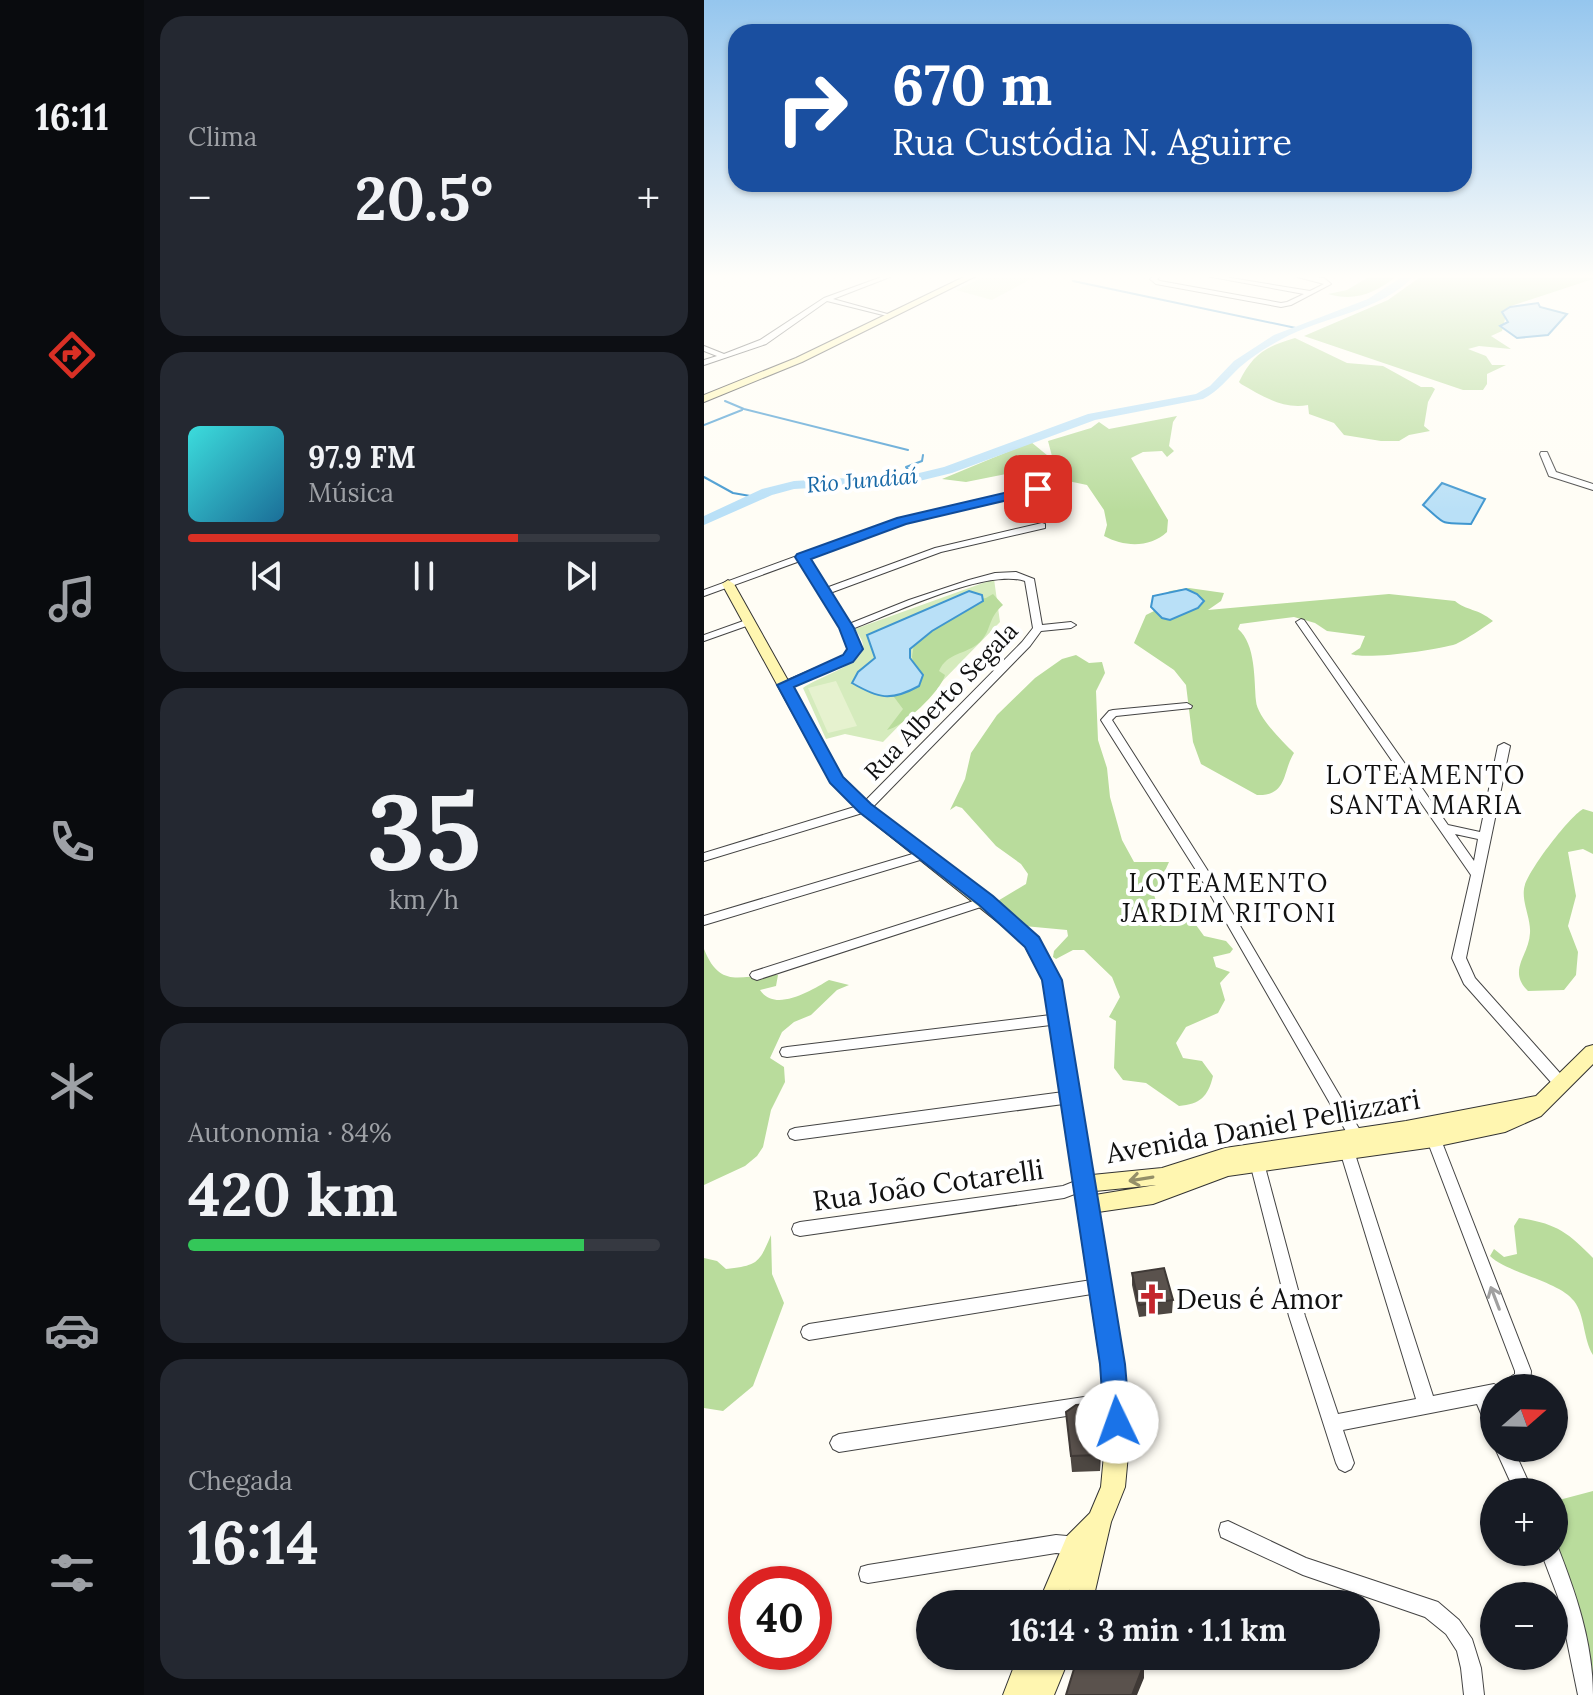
<!DOCTYPE html>
<html lang="pt">
<meta charset="utf-8">
<style>
:root{--surface:#171b24;--page:#242831;--text:#f1f3f6;--muted:#9ea1a6;--line:#363941;--accent:#d93025}
body{margin:0;font-family:Lora,serif;background:var(--page);color:var(--text);height:100vh;display:flex;flex-direction:column;font-size:30px;white-space:nowrap}
*{box-sizing:border-box;margin:0}
p{font-size:26px;color:var(--muted)}
.icon{flex:none;width:44px;height:44px;fill:none;stroke:currentColor;stroke-width:2;stroke-linecap:round;stroke-linejoin:round}
.map{position:relative;flex:1;overflow:hidden}
.side{display:flex;flex-direction:column;gap:16px;padding:16px;background:#0d0f14;width:560px}
.side>*{flex:none}
.hud{position:absolute;left:24px;top:24px;width:744px;height:168px;border-radius:24px;box-shadow:0 2px 6px #0004;background:#1a4fa0;color:#fff;overflow:hidden}
.needle{width:52px;rotate:70deg}
.controls{position:absolute;left:776px;top:1374px;display:grid;gap:16px}
.controls a{display:grid;place-items:center;width:88px;height:88px;border-radius:50%;background:var(--surface);box-shadow:0 2px 6px #0004;font-size:40px}
.speed{position:absolute;left:24px;top:1566px;display:flex;gap:16px;font-size:40px;font-weight:700;text-align:center}
.speed>*{display:grid;place-content:center;width:104px;height:104px;border-radius:50%;background:var(--surface);box-shadow:0 2px 6px #0004;line-height:1}
.speed .limit{border:12px solid #d22;background:#fff;color:#111}
.pin{position:absolute;display:grid;place-items:center;width:68px;height:68px;color:#fff;margin:-34px;border-radius:16px;box-shadow:0 4px 12px #0006}
.me{position:absolute;width:88px;margin:-44px;rotate:357deg;stroke-linejoin:round;filter:drop-shadow(0 0 6px #0008)}
.turn{display:flex;align-items:center;gap:28px;height:168px;padding:0 32px;font-size:36px}
.turn .icon{width:104px;height:104px;stroke-width:2.5}
.turn b{display:block;font-size:56px;line-height:68px}
.big{font-size:60px;font-weight:700;line-height:1.1}
.side .tile{flex:1;display:flex;flex-direction:column;justify-content:center;gap:12px;min-width:0;padding:0 28px;border-radius:24px;background:var(--page)}
.side .dial{align-items:center;gap:0}
.dial b{font-size:104px;line-height:1}
.song{display:flex;align-items:center;gap:24px}
.cover{width:96px;height:96px;border-radius:12px;background:linear-gradient(135deg,hsl(180 70% 55%),hsl(200 70% 35%))}
.played{height:8px;border-radius:4px;background:linear-gradient(90deg,var(--accent) 70%,var(--line) 70%)}
.keys{display:flex;justify-content:space-around;direction:ltr}
.heat{display:flex;justify-content:space-between;align-items:center;font-size:44px;direction:ltr}
.charge{height:12px;border-radius:6px;background:linear-gradient(90deg,#34c759 84%,var(--line) 0)}
.trip{position:absolute;left:212px;top:1590px;width:464px;height:80px;border-radius:40px;background:var(--surface);box-shadow:0 2px 6px #0004;font-weight:700;line-height:80px;text-align:center}
main{display:flex;flex:1;min-height:0}
.tabs{display:flex;flex-direction:column;width:144px;justify-content:space-around;align-items:center;background:#090b0e;color:var(--muted)}
.tabs .icon{width:56px;height:56px}
.tabs .current{color:var(--accent)}
.tabs b{font-size:36px;color:var(--text)}
.map>svg:first-child{display:block}
.green{fill:#d5ebbd}
.forest{fill:#b9dc9c}
.pitch{fill:#e6f2cf}
.water{fill:#b9e0f7;stroke:#3f96cf;stroke-width:2}
.lines{fill:none;stroke-linecap:round;stroke-linejoin:round}
.stream{stroke:#3f96cf;stroke-width:2}
.river{fill:#b9e0f7;fill-rule:evenodd}
.street-casing{stroke:#444;stroke-width:2}
.secondary-casing{stroke:#333;stroke-width:2}
.street{fill:#fff;fill-rule:evenodd}
.secondary{fill:#fff6b0;fill-rule:evenodd}
.wall{fill:#4d4742}
.shaded-wall{fill:#3f3936}
.building{fill:#5a524d;stroke:#3f3936;stroke-width:2}
.oneway{stroke:#948f68}
.oneway2{stroke:#a0a0a0}
.route{fill:#1a73e8;stroke:#114b97;stroke-width:2}
.labels{text-anchor:middle;dominant-baseline:central;stroke-width:8;stroke-linejoin:round;paint-order:stroke}
.far-water-label{font-size:22px;font-style:italic;fill:#1768a6;stroke:#fff}
.street-label{font-size:24px;fill:#111;stroke:#fff}
.neighbourhood-label{font-size:26px;letter-spacing:2px;fill:#111;stroke:#fff}
.near-street-label{font-size:28px;fill:#111;stroke:#fff}
.near-poi-label{font-size:28px;fill:#111;stroke:#fff;text-anchor:start}
</style>
<main>
<nav class="tabs">
<b>16:11</b>
<svg class="icon current" aria-label="directions" viewBox="0 0 24 24"><path d="M12 3l9 9-9 9-9-9zM9 14v-3h6M13 9l2 2-2 2"/></svg>
<svg class="icon" aria-label="music" viewBox="0 0 24 24"><path d="M9 18V5l10-2v13"/><circle cx="6" cy="18" r="3"/><circle cx="16" cy="16" r="3"/></svg>
<svg class="icon" aria-label="phone" viewBox="0 0 24 24"><path d="M5 4h4l2 5-3 2q2 4 5 5l2-3 5 2v4C11 20 4 13 5 4z"/></svg>
<svg class="icon" aria-label="climate" viewBox="0 0 24 24"><path d="M12 3v18M4 7l16 10M4 17L20 7"/></svg>
<svg class="icon" aria-label="car" viewBox="0 0 24 24"><path d="M5 17H2v-5l4-1 3-4h7l3 4 3 1v5h-3M9 17h6M6 11h13"/><circle cx="7" cy="17" r="2"/><circle cx="17" cy="17" r="2"/></svg>
<svg class="icon" aria-label="filters" viewBox="0 0 24 24"><path d="M4 7h16M4 17h16"/><circle cx="9" cy="7" r="2"/><circle cx="15" cy="17" r="2"/></svg>
</nav>
<section class="side">
<div class="tile"><p>Clima</p>
<div class="heat"><a>−</a><b class="big">20.5°</b><a>+</a></div>
</div>
<div class="tile">
<div class="song"><i class="cover"></i><div><b>97.9 FM</b><p>Música</p></div></div>
<div class="played"></div>
<div class="keys"><svg class="icon" aria-label="previous" viewBox="0 0 24 24"><path d="M18 5L8 12l10 7zM5 5v14"/></svg><svg class="icon" aria-label="pause" viewBox="0 0 24 24"><path d="M8 5v14M16 5v14"/></svg><svg class="icon" aria-label="next" viewBox="0 0 24 24"><path d="M6 5l10 7-10 7zM19 5v14"/></svg></div>
</div>
<div class="tile dial"><b>35</b><p>km/h</p></div>
<div class="tile"><p>Autonomia · 84%</p><b class="big">420 km</b><div class="charge"></div></div>
<div class="tile"><p>Chegada</p><b class="big">16:14</b></div>
</section>
<div class="map">
<svg width="889" height="1695" viewBox="0 0 889 1695">
<rect width="100%" height="100%" fill="#fffdf5"/>
<path class="green" d="M290,579l6,43 -117,120 -38,-8 -19,5 -23,-51c13,-10 63,-25 60,-42 0,-6 -5,-12 -8,-17z"/>
<path class="forest" d="M668,275l25,1c-22,17 -42,26 -69,18l19,-4z
M719,275h170v4l-85,28 -6,24 -11,5 20,13 -32,-3 -11,3 18,7 6,9h14l-19,9v10l-4,6h-20l-159,-54 84,-36z
M591,338l52,25 36,3 38,21h11l3,2 -7,13 -4,24 6,5 -21,4 -10,6h-18l-37,-6 -10,-12 -25,-9 -1,-9c-24,5 -46,-9 -67,-21l-2,-2c14,-28 26,-35 56,-44z
M473,416l-4,6 -4,24 5,5 -7,6 -5,-6 -19,1 -12,6 37,62 -1,12c-17,16 -43,15 -63,4l3,-11 -3,-15 -17,-25 -19,-4 -49,6 -14,-2 20,-9 -9,-4 -50,10 -24,-3 89,-37 22,18 -5,-19 43,-13 8,-6 10,7z
M485,588l35,5 -3,8 -13,9 181,-16 66,7c12,10 22,7 38,20 -10,7 -26,18 -37,23 -17,6 -91,16 -105,10l9,-6 5,-12 -38,-5 -12,-8 -21,-6 -54,7 -2,5c18,15 16,51 18,72 1,16 27,41 38,52 -12,19 -6,43 -37,42l-56,-31 -8,-22 -7,-57 -12,-15 -40,-27 12,-28 10,-5 -1,-11 15,-8z
M289,594l10,11c-16,14 -11,25 -23,37 -14,13 -33,10 -41,29l6,4c-4,16 -42,52 -58,55l16,-21 -9,-12 21,-27 -3,-13 2,-14 54,-42 18,-3z
M372,655l13,8 13,-1 3,11 -9,18 2,49 9,28 3,29 12,43 12,22h35l-15,33 8,23h10l18,-8 10,6 -4,9 8,11 22,5 7,8 -3,4 -17,4 3,10 14,5 -10,11 5,17 -7,13 -32,14 -10,16 7,15 19,3 11,15c-5,21 -13,28 -34,30l-33,-23 -23,-3 -9,-12 2,-47 -7,-4 11,-20 -8,-20 -28,-27h-11l-17,9 -3,-2 1,-6 14,-15 -1,-6 -53,-5 -23,-20 35,-21 2,-10 -7,-10 -25,-18 -34,-38 -6,-2 -6,4 15,-31 6,-26 26,-38 38,-37 27,-19z
M879,809l10,3v42l-10,-5 -15,3 8,44 -8,30 10,26 -2,23 -12,15 -36,1c-21,-21 1,-35 2,-58 1,-14 -8,-30 -6,-44 1,-15 45,-72 59,-80z
M0,949c17,43 39,24 74,26l-2,11 -16,4c15,23 52,0 69,-10l20,5 -12,5 -26,25 -17,7 -12,10 -12,26 14,9 1,15 -14,28 -8,37 -6,9 -12,10 -41,19z
M815,1218c36,5 49,14 74,40v97c-10,-16 -8,-40 -19,-54 -15,-20 -67,-28 -84,-45l4,-7 10,8 13,-3 -3,-28z
M67,1235l1,39 12,29 -31,83 -30,25 -19,-3v-150l13,3 9,8c31,-4 33,-5 45,-34z
M889,1491v204l-39,-143v-46l5,-6z"/>
<path class="pitch" d="M283,275l46,3 -41,22 -36,-10z
M132,681l21,45 -29,7 -20,-45z"/>
<path class="water" d="M834,303l2,4 27,7 -19,21 -31,3 -17,-12 8,-4 -6,-10 8,-5z
M738,483l43,16 -14,25c-34,-1 -24,1 -48,-19z
M482,589l11,5 7,7 -6,7 -28,12 -8,-2 -11,-11 2,-11z
M265,591l13,4 1,6 -51,30 -22,18v9l13,17 -4,11c-29,16 -41,12 -67,-3l6,-11 17,-14 -8,-23z"/>
<g class="lines">
<path class="stream" d="M369,281l223,47
M21,401l19,8 164,41
M0,425l38,-15
M0,477l29,16 23,4
M211,478l-9,-11 16,-6 1,-6"/>
<path class="river" d="M701,275h10c-36,38 -90,40 -133,64 -15,8 -29,17 -42,28 -13,12 -21,24 -37,32l-108,21 -143,53 -37,9 -121,7 -22,6 -68,30v-9l58,-27 32,-8 121,-7 29,-7 144,-53 108,-20 14,-8 24,-25 40,-26 94,-36z"/>
<g class="street-casing">
<path id="street" d="M183,275h8l-62,24 58,16v2l-64,-16 -61,43 -62,21v-5l13,-4 -13,-5v-5l20,8 36,-14 64,-42z
M451,275h7l-5,4 3,2 121,22 6,-1 17,-8 -103,-19h12l97,16 14,-7 -30,-8 -1,-1 31,3 7,6 -40,21 -10,2 -125,-23 -6,-5z
M837,452h6l9,20 37,12v6l-44,-14 -9,-22z
M334,486l4,3 -1,2 -137,32 -97,35 19,30 109,-40 107,-25 3,1v4l-104,24 -111,41 19,31 60,-24 60,-20 26,-7 21,-1 18,7 8,46 29,-3 5,3 -5,3 -30,3 -11,15 -161,165 -165,50v-8l157,-48 161,-163 11,-14 -8,-47c-39,-13 -133,33 -173,48l8,20 -8,11 -67,28 -5,-3 1,-2 63,-27 6,-7 -8,-21 -42,-67 -96,35v-6l194,-71z
M45,619l3,1v4l-48,17v-6z
M597,619l3,1 144,205 32,7 18,-86 6,-3 6,3 -44,212 9,20 92,103 2,4 -2,4 -5,2 -5,-2 -93,-105 -12,-26 19,-83 -175,-253zM751,834l23,5 -4,22z
M483,703l5,3 -1,2 -75,8 -4,4 96,151 153,261 2,4 -2,4 -5,2 -5,-2 -152,-265 -98,-155 8,-9 4,-1z
M222,850l6,4 -2,3 -226,68v-9z
M282,897l6,4 -2,3 -233,76 -5,-2 -2,-3 2,-3z
M355,1014l5,1 2,4 -2,4 -5,1 -272,33 -5,-1 -2,-4 2,-4 5,-1z
M367,1091l5,2 2,4 -2,4 -5,2 -276,37 -5,-2 -2,-4 2,-4 5,-2z
M727,1126l5,2 2,4 93,239c0,22 -20,17 -37,17v44l-6,-2 -11,-26 -134,26 11,33 -3,6 -6,3 -6,-3 -3,-6 -47,-147 -39,-153 2,-4 5,-2 5,2 2,4 41,153 33,98 78,-15 -76,-248 2,-4 5,-2 5,2 2,4 79,245 61,-12 7,4 2,-6 12,-8v-3l-91,-239 2,-4z
M379,1178l5,1 3,5 -3,5 -24,9 -264,38 -6,-2 -2,-5 2,-5 6,-2 263,-36z
M394,1279l6,2 2,5 -2,5 -6,2 -289,47 -6,-3 -2,-5 2,-5 6,-3z
M413,1392l6,2 3,6 -3,6 -6,2 -278,44 -6,-3 -3,-6 3,-6 6,-3z
M791,1448h18l20,44h-18z
M524,1521l78,37 132,44 21,18 13,19 9,29 3,27h-20l-3,-27 -4,-17 -11,-17 -21,-17 -122,-42 -82,-38 -2,-7 2,-7z
M352,1535l22,2 7,2 2,7 -2,7 -7,2 -22,-2 -188,30 -7,-2 -2,-7 2,-7 7,-2z
M850,1544l3,1c19,48 36,98 36,150h-15l-20,-98 -17,-45h13z"/>
</g>
<g class="secondary-casing">
<path id="secondary" d="M264,275h10l-176,87 -98,40v-7l92,-37z
M24,580l6,4 108,193 28,27 168,134 23,42 31,195 70,-7 63,-20 181,-27 130,-25 50,-49 7,-2v19l-52,52 -36,16 -71,15 -206,29 -75,28 -55,8 30,188 1,44 -4,43 -14,35 -19,82h-26l4,-15 -6,15h-26l29,-68 23,-23 11,-26 4,-43 1,-44 -63,-420 -18,-34 -11,-11 -154,-123 -29,-29 -109,-199zM452,1185l-61,10v-4z
M314,1656h52l-16,39h-51z"/>
</g>
<use href="#street" class="street"/>
<use href="#secondary" class="secondary"/>
</g>
<path class="wall" d="M428,1273l41,27 -1,13 -33,4 -7,-32z
M397,1403l1,17 -2,51 -28,1 -6,-60z"/>
<path class="shaded-wall" d="M397,1403l1,17 -2,51 -1,-16z
M440,1664v14l-7,17h-5z"/>
<path class="building" d="M460,1268l9,32 -34,5 -7,-32z
M397,1403l-2,52 -28,1 -5,-44 10,-7z
M374,1656h43l23,8 -12,31h-66z"/>
<defs><path id="oneway-shaft" d="M-6 0H5M1.5-3L5.5 0L1.5 3" fill="none" stroke-width="1.6" stroke-linecap="round" stroke-linejoin="round" transform="scale(2)"/></defs>
<use class="oneway" href="#oneway-shaft" transform="translate(437 1179) rotate(171)"/>
<use class="oneway2" href="#oneway-shaft" transform="translate(791 1298) rotate(-111)"/>
<linearGradient id="sky" x2="0" y2="1"><stop stop-color="#95c6ee"/><stop offset="0.54" stop-color="#fffefa"/><stop offset="1" stop-color="#fffefa" stop-opacity="0"/></linearGradient>
<rect width="889" height="512" fill="url(#sky)"/>
<path class="route" d="M334,485l4,1v6l-136,32 -95,35 43,69 9,21 -10,13 -59,25 49,90 28,27 122,92 46,41 23,43 63,384 5,58 -4,9 -9,4 -9,-4 -4,-9 -4,-58 -52,-345 -6,-39 -17,-33 -46,-42 -120,-93 -29,-29 -53,-98 66,-30 4,-6 -8,-21 -44,-71 2,-3 100,-36z"/>
<defs>
<g id="church-bare" transform="scale(2.4)"><path d="M-1.2-6h2.4v3.5h3.3v2.4h-3.3V6h-2.4V-.1h-3.3v-2.4h3.3Z" fill="#c4262e" stroke="#fff" stroke-width="2.5" paint-order="stroke"/></g>
</defs>
<g fill-rule="evenodd">
<use href="#church-bare" x="448" y="1299"/>
</g>
<g class="labels">
<g class="far-water-label">
<text transform="translate(158 480) rotate(-5)">Rio Jundiaí</text>
</g>
<g class="street-label">
<text transform="translate(237 701) rotate(-46)">Rua Alberto Segala</text>
</g>
<g class="neighbourhood-label">
<text x="722" y="774">LOTEAMENTO<tspan x="722" dy="30">SANTA MARIA</tspan></text>
<text x="525" y="882">LOTEAMENTO<tspan x="525" dy="30">JARDIM RITONI</tspan></text>
</g>
<g class="near-street-label">
<text transform="translate(559 1126) rotate(-10)">Avenida Daniel Pellizzari</text>
<text transform="translate(224 1185) rotate(-8)">Rua João Cotarelli</text>
</g>
<g class="near-poi-label">
<text x="472" y="1299">Deus é Amor</text>
</g>
</g>
</svg>
<div class="controls">
<a><svg class="needle" viewBox="-14 -14 28 28"><path d="M0-13l5 13h-10z" fill="#e53935"/><path d="M0 13l5-13h-10z" fill="#9ea1a6"/></svg></a>
<a>+</a>
<a>−</a>
</div>
<div class="speed"><div class="limit">40</div></div>
<div class="pin" style="left:334px;top:489px;background:#d93025"><svg class="icon" aria-label="arrive" viewBox="0 0 24 24"><path d="M6 21V4h12l-3 4 3 4H6"/></svg></div>
<svg class="me" style="left:413px;top:1422px" viewBox="-20 -20 40 40"><circle r="19" fill="#fff"/><path d="M0-13L10 11 0 6-10 11z" fill="#1a73e8"/></svg>
<div class="trip">16:14 · 3 min · 1.1 km</div>
<div class="hud">
<div class="turn"><svg class="icon" aria-label="right" viewBox="0 0 24 24"><path d="M7 20v-9h11M14 6l5 5-5 5"/></svg><div><b>670 m</b>Rua Custódia N. Aguirre</div></div>
</div>
</div>
</main>
